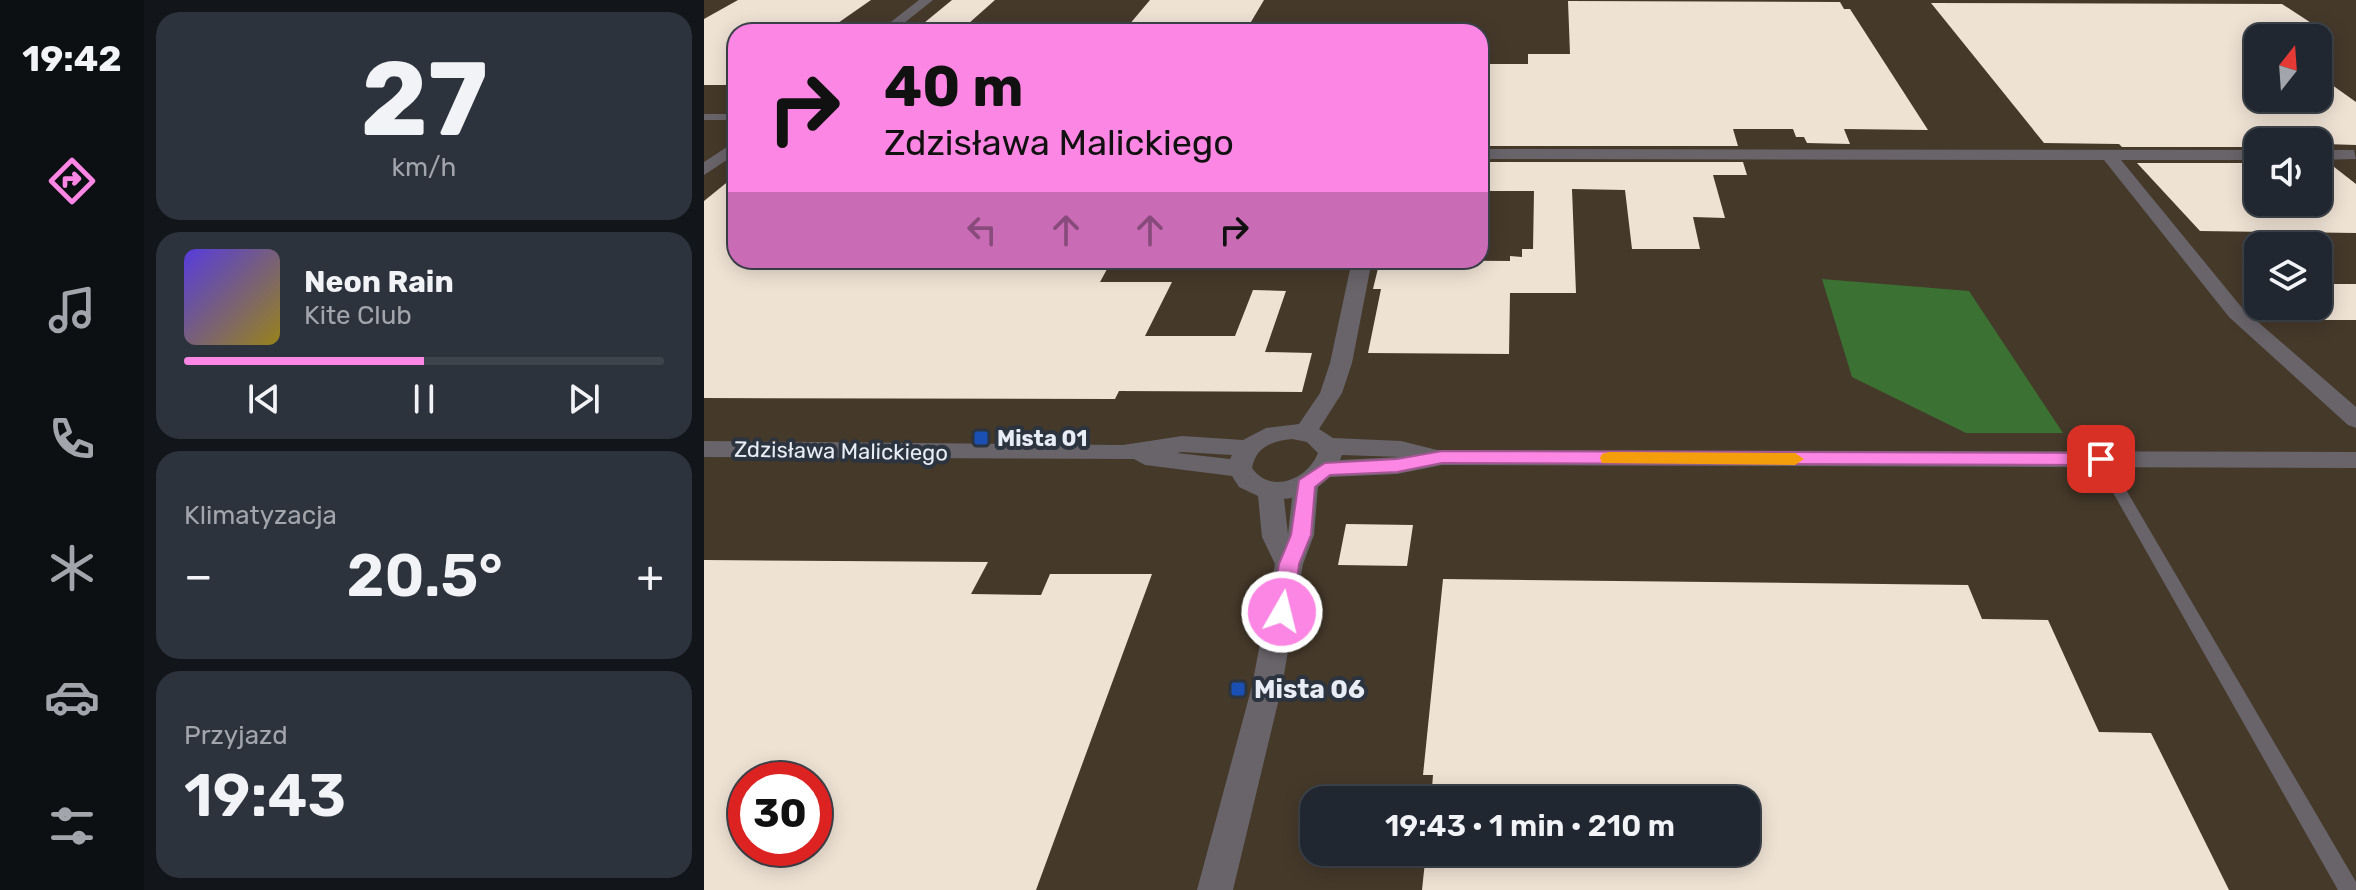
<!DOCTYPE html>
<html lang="pl">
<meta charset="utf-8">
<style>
:root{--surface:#212730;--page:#2d333c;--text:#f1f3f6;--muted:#a2a5ab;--line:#3e444c;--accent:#fc86e3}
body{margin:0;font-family:Rubik,sans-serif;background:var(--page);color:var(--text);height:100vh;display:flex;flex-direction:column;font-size:30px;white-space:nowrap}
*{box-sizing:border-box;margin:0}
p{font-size:26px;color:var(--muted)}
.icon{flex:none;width:44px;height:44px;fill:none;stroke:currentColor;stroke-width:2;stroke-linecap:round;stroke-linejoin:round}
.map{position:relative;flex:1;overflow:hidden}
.side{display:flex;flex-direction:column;gap:12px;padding:12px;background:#12151a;width:560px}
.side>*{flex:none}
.guide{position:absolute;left:24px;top:24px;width:760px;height:244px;border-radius:24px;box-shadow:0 4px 20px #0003,0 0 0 2px var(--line);background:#fc86e3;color:#111;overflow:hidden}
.needle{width:52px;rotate:17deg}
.fabs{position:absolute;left:1540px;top:24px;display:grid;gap:16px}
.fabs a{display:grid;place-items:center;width:88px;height:88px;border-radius:16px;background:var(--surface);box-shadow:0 4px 20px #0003,0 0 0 2px var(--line);font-size:40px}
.speed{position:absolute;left:24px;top:762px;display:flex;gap:16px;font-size:40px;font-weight:700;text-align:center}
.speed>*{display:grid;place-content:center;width:104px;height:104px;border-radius:50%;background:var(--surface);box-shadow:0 4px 20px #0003,0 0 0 2px var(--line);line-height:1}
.speed .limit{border:12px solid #d22;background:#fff;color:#111}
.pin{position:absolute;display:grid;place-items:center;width:68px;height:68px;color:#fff;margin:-34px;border-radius:16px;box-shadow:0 4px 12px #0006}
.me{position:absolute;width:88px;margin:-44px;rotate:8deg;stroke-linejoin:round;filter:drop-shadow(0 0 6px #0008)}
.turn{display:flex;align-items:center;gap:28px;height:168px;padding:0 24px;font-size:36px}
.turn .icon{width:104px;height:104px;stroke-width:2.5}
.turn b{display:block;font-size:56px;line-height:68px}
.lanes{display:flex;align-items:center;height:76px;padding:0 24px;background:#0003;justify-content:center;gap:40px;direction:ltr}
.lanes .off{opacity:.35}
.big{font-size:60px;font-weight:600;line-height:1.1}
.side .widget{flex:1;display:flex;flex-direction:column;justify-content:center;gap:12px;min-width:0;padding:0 28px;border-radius:24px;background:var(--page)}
.side .dial{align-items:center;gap:0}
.dial b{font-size:104px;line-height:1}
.song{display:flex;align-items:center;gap:24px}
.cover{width:96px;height:96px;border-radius:12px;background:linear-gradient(135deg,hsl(250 70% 55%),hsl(50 70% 35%))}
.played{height:8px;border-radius:4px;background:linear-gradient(90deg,var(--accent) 50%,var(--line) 50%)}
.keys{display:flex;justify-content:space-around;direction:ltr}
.heat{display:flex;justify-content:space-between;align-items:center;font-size:44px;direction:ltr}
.trip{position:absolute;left:596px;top:786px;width:460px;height:80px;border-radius:24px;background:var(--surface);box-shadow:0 4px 20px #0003,0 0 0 2px var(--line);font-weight:600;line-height:80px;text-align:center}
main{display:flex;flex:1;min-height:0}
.menu{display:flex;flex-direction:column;width:144px;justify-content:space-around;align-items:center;background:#0d1013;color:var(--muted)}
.menu .icon{width:56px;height:56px}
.menu .current{color:var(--accent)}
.menu b{font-size:36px;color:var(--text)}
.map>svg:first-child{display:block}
.industrial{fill:#45392a;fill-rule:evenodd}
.forest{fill:#3b7133}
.building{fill:#eee2d3;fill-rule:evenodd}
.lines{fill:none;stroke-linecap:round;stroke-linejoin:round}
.lane{fill:#69646a;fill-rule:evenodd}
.street{fill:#69646a;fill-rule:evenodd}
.route{fill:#fc86e3;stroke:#a45794;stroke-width:2}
.slow{fill:#f59e0b}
.transit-dot{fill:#1a4fb4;stroke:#2c3440;stroke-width:3}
.labels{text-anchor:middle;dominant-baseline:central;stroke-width:8;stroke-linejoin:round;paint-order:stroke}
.poi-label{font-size:22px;font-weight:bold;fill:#e8edf5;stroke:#2c3440;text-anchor:start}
.street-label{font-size:22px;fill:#e8edf5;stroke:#2c3440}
.near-poi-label{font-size:26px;font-weight:bold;fill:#e8edf5;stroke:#2c3440;text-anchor:start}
</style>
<main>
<nav class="menu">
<b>19:42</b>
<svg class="icon current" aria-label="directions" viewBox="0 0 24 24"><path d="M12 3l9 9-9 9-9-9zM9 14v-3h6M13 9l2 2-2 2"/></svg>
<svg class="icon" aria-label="music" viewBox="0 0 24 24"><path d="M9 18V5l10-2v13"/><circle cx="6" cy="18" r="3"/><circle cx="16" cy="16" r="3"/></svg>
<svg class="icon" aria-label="phone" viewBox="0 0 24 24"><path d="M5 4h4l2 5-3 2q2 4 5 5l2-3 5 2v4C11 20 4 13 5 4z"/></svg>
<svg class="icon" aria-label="climate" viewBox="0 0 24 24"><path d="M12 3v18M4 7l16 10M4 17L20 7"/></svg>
<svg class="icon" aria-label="car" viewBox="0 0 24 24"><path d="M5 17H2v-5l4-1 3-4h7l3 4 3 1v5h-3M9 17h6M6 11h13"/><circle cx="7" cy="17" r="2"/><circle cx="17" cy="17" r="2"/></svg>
<svg class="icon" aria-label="filters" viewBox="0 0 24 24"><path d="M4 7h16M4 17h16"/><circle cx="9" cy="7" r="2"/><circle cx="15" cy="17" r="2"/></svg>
</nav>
<section class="side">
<div class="widget dial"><b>27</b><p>km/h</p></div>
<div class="widget">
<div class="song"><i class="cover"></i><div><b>Neon Rain</b><p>Kite Club</p></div></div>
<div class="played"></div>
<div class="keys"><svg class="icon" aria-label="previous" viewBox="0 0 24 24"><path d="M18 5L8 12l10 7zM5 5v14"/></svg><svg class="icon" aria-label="pause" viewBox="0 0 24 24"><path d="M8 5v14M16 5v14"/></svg><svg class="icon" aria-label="next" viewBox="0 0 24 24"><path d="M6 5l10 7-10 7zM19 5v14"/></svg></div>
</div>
<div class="widget"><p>Klimatyzacja</p>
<div class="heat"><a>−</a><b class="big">20.5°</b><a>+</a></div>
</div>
<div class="widget"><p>Przyjazd</p><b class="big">19:43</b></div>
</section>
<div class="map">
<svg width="1652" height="890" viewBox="0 0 1652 890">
<rect width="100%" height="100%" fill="#2c3440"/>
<path class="industrial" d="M0,0h1652v890h-1652zM32,32h744v228h-744zM1554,38h60v60h-60zM1554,142h60v60h-60zM1554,246h60v60h-60zM42,780h68v68h-68zM610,800h432v52h-432z"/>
<path class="forest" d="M1118,279l147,12 94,142h-97l-114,-56z"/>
<path class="building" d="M34,0h133l-46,32h-89v53h-32v-66z
M248,0h43l-36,32h-46z
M446,0h114l-19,32h-122z
M864,1l272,1 4,7h6l78,121 -84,-1 6,15 -43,-1 -3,-6h-8l-3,-8h-60l5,17h-256l8,-82h38v-10h42z
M1227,3l351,1 40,26h-27l13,8h-50v60h60v-23l38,27v43l-98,-3v5h-136l-3,-3 -75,-1z
M777,162h262l4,13h-34l12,43 -32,-1 7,32h-68l-7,-59 -53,-1 4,104h-66l-1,61 -141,-1 13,-64h-8l7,-29 130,1v-5l12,1v-8h11l1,-58h-54z
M1433,163h121v41l60,1v-42h11l27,21v49l-156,-2z
M32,175v85h376l-12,22h72l-27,54h90l18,-46 33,1 -21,61 47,1 -10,39 -183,-1 -4,8 -411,-1v-197z
M1614,284h38v36h-38z
M642,524l67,1 -6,41 -69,-1z
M0,560l284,2 -17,32 70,1 9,-21h102l-116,316h-332zM42,780h68v68h-68z
M739,579l525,6 14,34 66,1 51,112 52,1 78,157h-807l4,-38h320v-52h-315l2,-25h-10z"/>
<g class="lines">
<path class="lane" d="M0,114h32v6h-32z
M1397,454l7,5 248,423v8h-18l-244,-431z"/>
<path class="street" d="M215,0h14l-40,32h-15z
M32,141v13l-32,21v-13z
M776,149l778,1v10h-137l122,149 113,98v21l-8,-3 -119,-108 -125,-157 -624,-1z
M1614,150h36l2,9 -38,1z
M648,260h20l-20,103 -10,30 -23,36 14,9 68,3 36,9 919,2v16l-914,-3 -45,9 -67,3 -12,10 -4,48 -11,29 -21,122 -49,204h-36l55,-204 23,-122 -13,-27 -4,-41 -19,-9 -7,-11 -87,-11 -11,-6 -430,-2v-16l419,4 59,-9 61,4 23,-12 33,-4 21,-31 10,-30zM588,439l15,3 11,11c-10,26 -47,42 -66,15 4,-21 20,-27 40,-29zM473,453l5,-1 50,3 -2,4zM638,455l58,2 -60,3zM588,498l-4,36 -4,-35z"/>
</g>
<path class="route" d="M738,451l659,2 9,6 -9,6 -659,-2 -45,9 -67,3 -15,12 -4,48 -12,29 -6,48 -4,6 -7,3 -8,-3 -3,-6 8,-48 12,-29 8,-55 26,-17 72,-4z"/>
<path class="slow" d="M905,452l186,1 9,6 -9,6 -193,-2 -2,-5 2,-4z"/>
<g class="transit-dot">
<rect x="269" y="430" width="16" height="16" rx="4"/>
<rect x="526" y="681" width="16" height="16" rx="4"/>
</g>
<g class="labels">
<g class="poi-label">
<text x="293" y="438">Mista 01</text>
</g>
<g class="street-label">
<text transform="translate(137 451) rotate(1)">Zdzisława Malickiego</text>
</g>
<g class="near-poi-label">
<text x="550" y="689">Mista 06</text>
</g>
</g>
</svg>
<div class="fabs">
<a><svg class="needle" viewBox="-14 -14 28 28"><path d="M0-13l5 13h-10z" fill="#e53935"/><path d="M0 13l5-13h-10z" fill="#a2a5ab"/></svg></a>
<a><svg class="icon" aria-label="sound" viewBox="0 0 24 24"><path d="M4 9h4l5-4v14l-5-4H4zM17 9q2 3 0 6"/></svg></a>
<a><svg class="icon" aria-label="layers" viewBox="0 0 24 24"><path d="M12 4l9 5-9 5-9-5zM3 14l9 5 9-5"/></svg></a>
</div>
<div class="speed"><div class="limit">30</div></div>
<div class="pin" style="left:1397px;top:459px;background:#d93025"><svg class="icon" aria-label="arrive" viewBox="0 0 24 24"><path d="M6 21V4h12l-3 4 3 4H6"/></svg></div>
<svg class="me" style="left:578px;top:612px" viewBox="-20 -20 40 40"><circle r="17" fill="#fc86e3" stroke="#fff" stroke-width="3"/><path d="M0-11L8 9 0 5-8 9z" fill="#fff"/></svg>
<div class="trip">19:43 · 1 min · 210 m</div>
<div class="guide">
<div class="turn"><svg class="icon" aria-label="right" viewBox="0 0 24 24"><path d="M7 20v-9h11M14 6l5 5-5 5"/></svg><div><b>40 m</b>Zdzisława Malickiego</div></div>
<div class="lanes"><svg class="icon off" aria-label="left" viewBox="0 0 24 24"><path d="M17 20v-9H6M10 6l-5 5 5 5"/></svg><svg class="icon off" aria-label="ahead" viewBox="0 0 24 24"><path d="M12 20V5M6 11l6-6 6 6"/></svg><svg class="icon off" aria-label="ahead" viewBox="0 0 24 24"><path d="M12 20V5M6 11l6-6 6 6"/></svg><svg class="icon" aria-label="right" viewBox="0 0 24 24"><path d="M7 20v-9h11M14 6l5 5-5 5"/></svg></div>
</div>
</div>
</main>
